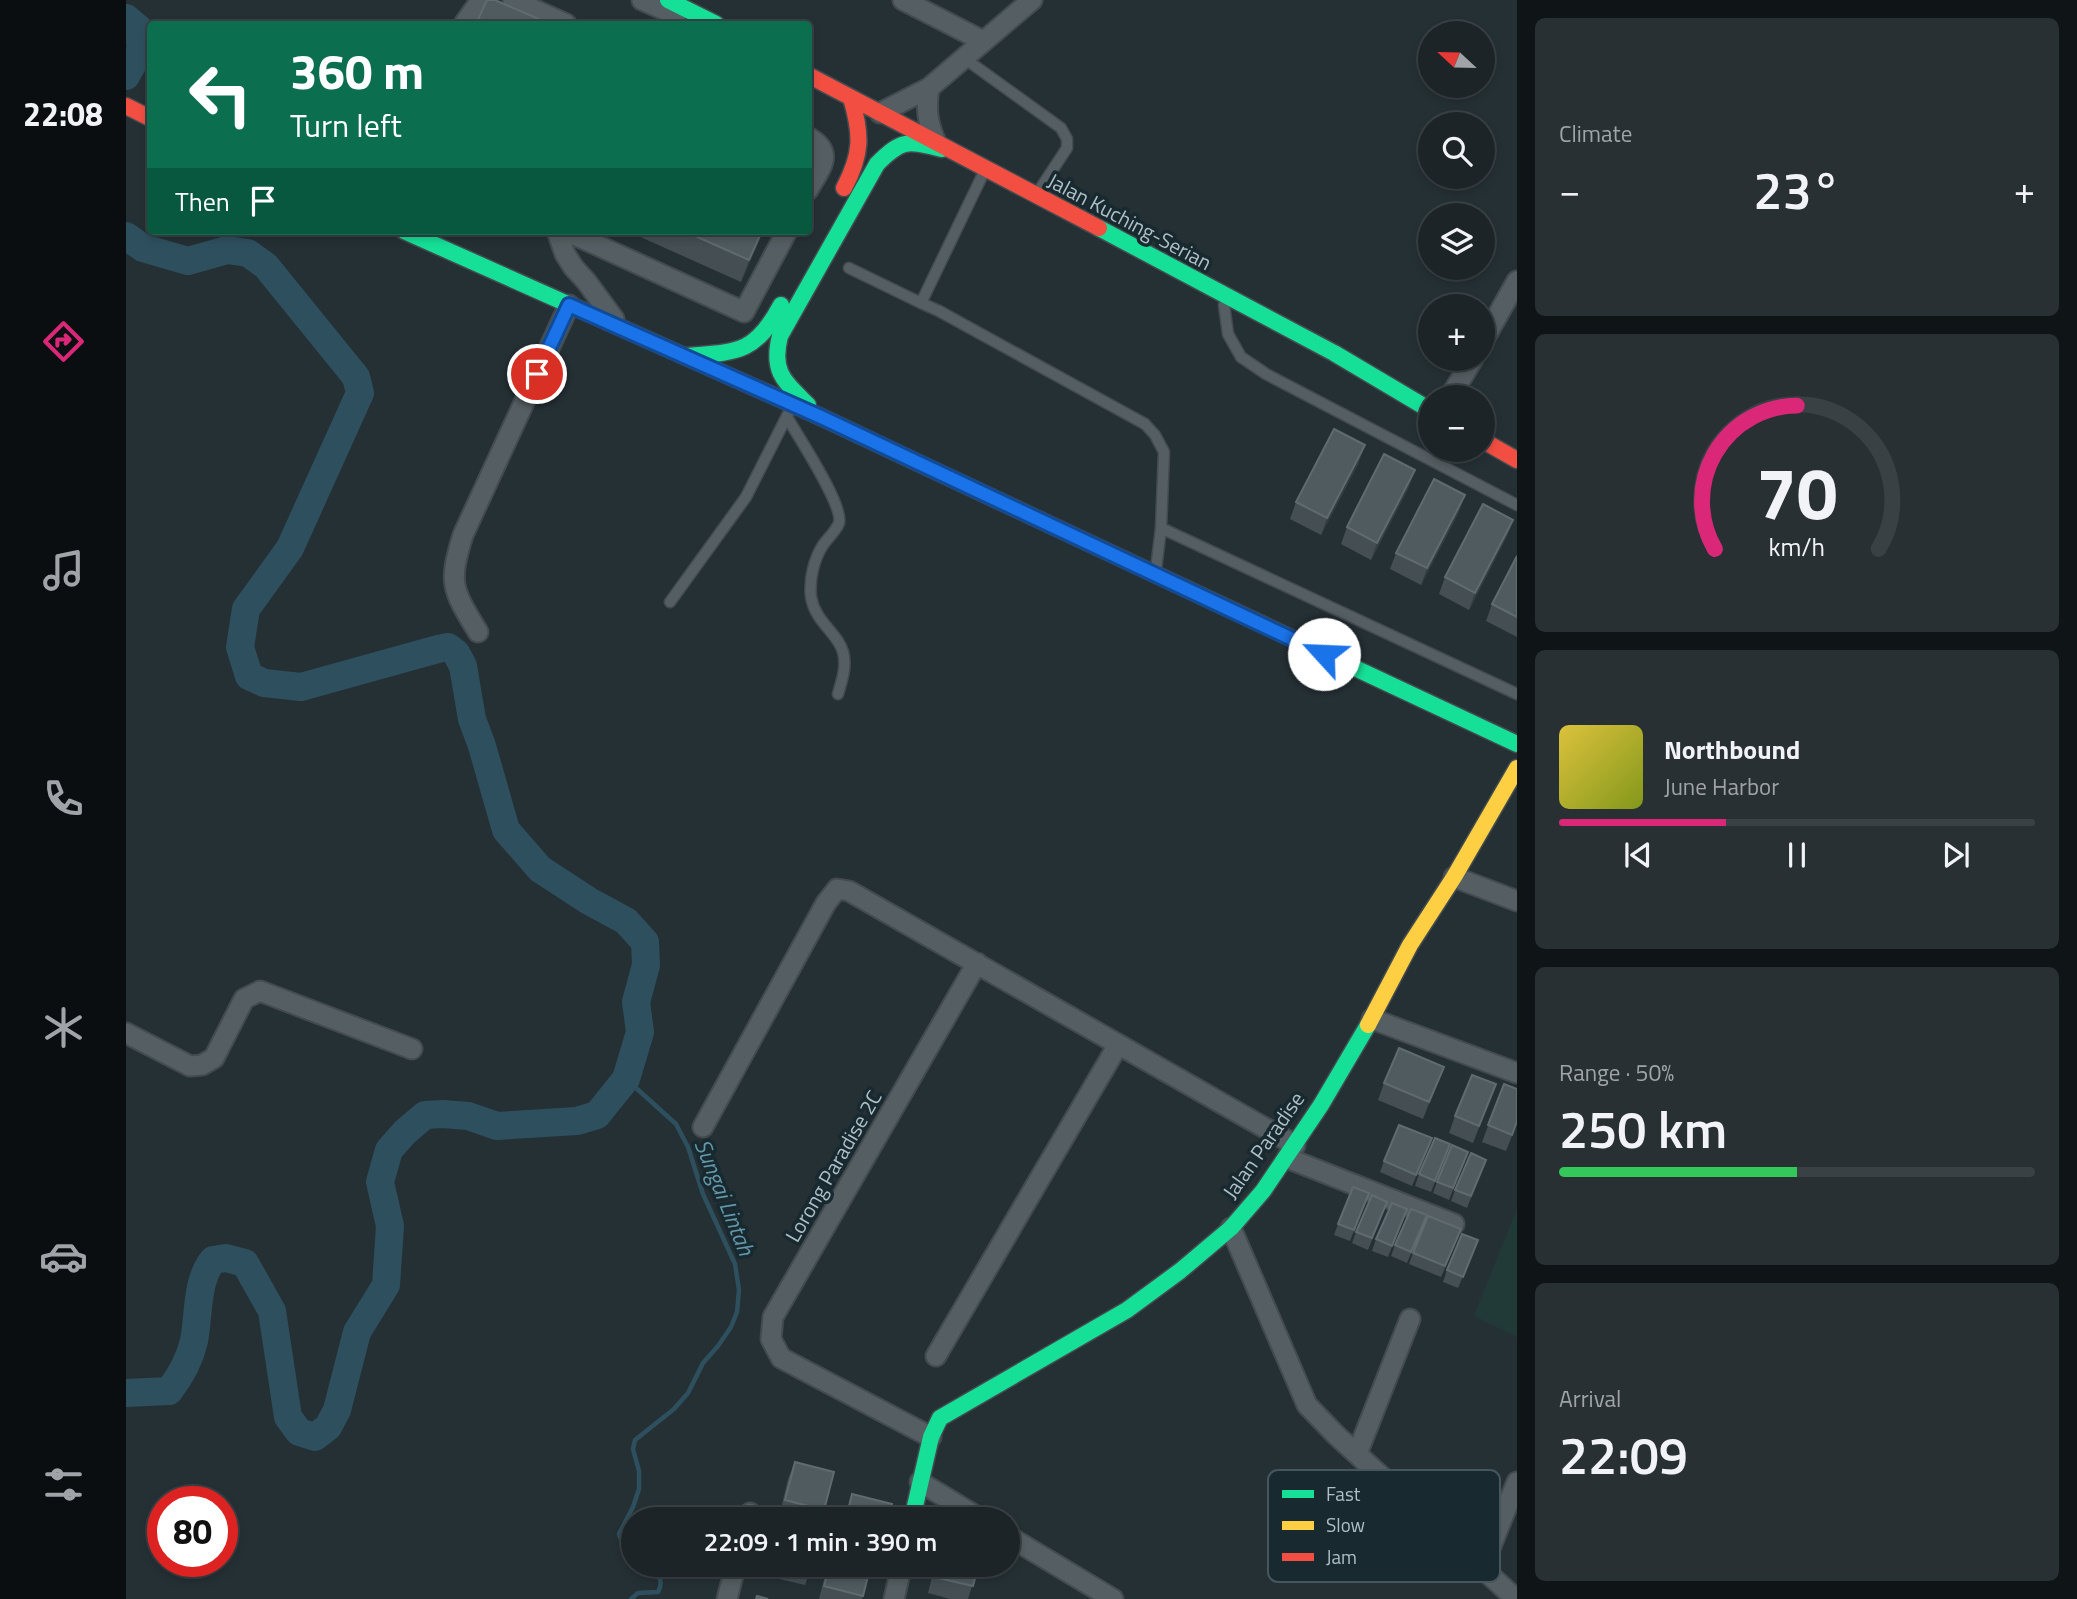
<!DOCTYPE html>
<meta charset="utf-8">
<style>
:root{--surface:#1c2428;--page:#293034;--text:#f1f3f6;--muted:#a0a4a8;--line:#3a4145;--accent:#db2777}
body{margin:0;font-family:"Titillium Web",sans-serif;background:var(--page);color:var(--text);height:100vh;display:flex;flex-direction:column;font-size:26px;white-space:nowrap}
*{box-sizing:border-box;margin:0}
p{font-size:23px;color:var(--muted)}
.icon{flex:none;width:38px;height:38px;fill:none;stroke:currentColor;stroke-width:2;stroke-linecap:round;stroke-linejoin:round}
.map{position:relative;flex:1;overflow:hidden}
.side{display:flex;flex-direction:column;gap:18px;padding:18px;background:#0f1416;width:560px}
.side>*{flex:none}
.banner{position:absolute;left:21px;top:21px;width:665px;height:214px;border-radius:7px;box-shadow:0 4px 10px #0003,0 0 0 2px var(--line);background:#0b6e4f;color:#fff;overflow:hidden}
.needle{width:46px;rotate:292deg}
.buttons{position:absolute;left:1292px;top:21px;display:grid;gap:14px}
.buttons a{display:grid;place-items:center;width:77px;height:77px;border-radius:50%;background:var(--surface);box-shadow:0 4px 10px #0003,0 0 0 2px var(--line);font-size:35px}
.speed{position:absolute;left:21px;top:1486px;display:flex;gap:14px;font-size:35px;font-weight:700;text-align:center}
.speed>*{display:grid;place-content:center;width:91px;height:91px;border-radius:50%;background:var(--surface);box-shadow:0 4px 10px #0003,0 0 0 2px var(--line);line-height:1}
.speed .limit{border:10px solid #d22;background:#fff;color:#111}
.pin{position:absolute;display:grid;place-items:center;width:60px;height:60px;color:#fff;margin:-30px;border:4px solid #fff;border-radius:50%;box-shadow:0 2px 7px #0007}
.me{position:absolute;width:77px;margin:-38px;rotate:295deg;stroke-linejoin:round;filter:drop-shadow(0 0 5px #0008)}
.turn{display:flex;align-items:center;gap:24px;height:147px;padding:0 28px;font-size:32px}
.turn .icon{width:91px;height:91px;stroke-width:2.5}
.turn b{display:block;font-size:49px;line-height:60px}
.then{display:flex;align-items:center;height:66px;padding:0 28px;background:#0003;gap:14px;font-size:26px}
.big{font-size:52px;font-weight:600;line-height:1.1}
.side .card{flex:1;display:flex;flex-direction:column;justify-content:center;gap:10px;min-width:0;padding:0 24px;border-radius:10px;background:var(--page)}
.side .dial{align-items:center;gap:0}
.dial svg{height:182px;overflow:visible;fill:none;stroke:var(--line);stroke-width:7;stroke-linecap:round;text-anchor:middle}
.dial text{fill:var(--text);stroke:none}
.song{display:flex;align-items:center;gap:21px}
.cover{width:84px;height:84px;border-radius:10px;background:linear-gradient(135deg,hsl(50 70% 55%),hsl(70 70% 35%))}
.played{height:7px;border-radius:4px;background:linear-gradient(90deg,var(--accent) 35%,var(--line) 35%)}
.keys{display:flex;justify-content:space-around;direction:ltr}
.heat{display:flex;justify-content:space-between;align-items:center;font-size:38px;direction:ltr}
.charge{height:10px;border-radius:5px;background:linear-gradient(90deg,#34c759 50%,var(--line) 0)}
.trip{position:absolute;left:495px;top:1507px;width:399px;height:70px;border-radius:35px;background:var(--surface);box-shadow:0 4px 10px #0003,0 0 0 2px var(--line);font-weight:600;line-height:70px;text-align:center}
main{display:flex;flex:1;min-height:0}
.menu{display:flex;flex-direction:column;width:126px;justify-content:space-around;align-items:center;background:#0b0e10;color:var(--muted)}
.menu .icon{width:49px;height:49px}
.menu .on{color:var(--accent)}
.menu b{font-size:32px;color:var(--text)}
.map>svg:first-child{display:block}
.green{fill:#223a37}
.lines{fill:none;stroke-linecap:round;stroke-linejoin:round}
.stream{stroke:#2e505e;stroke-width:4.5}
.river{stroke:#2e505e;stroke-width:28}
.lane-casing{stroke:#434b4f;stroke-width:13}
.street-casing{stroke:#434b4f;stroke-width:23}
.fast-casing{stroke:#434b4f;stroke-width:19}
.slow-casing{stroke:#434b4f;stroke-width:19}
.jam-casing{stroke:#434b4f;stroke-width:19}
.lane{stroke:#555e62;stroke-width:10}
.street{stroke:#555e62;stroke-width:19}
.fast{stroke:#16e098;stroke-width:16}
.slow{stroke:#ffcf43;stroke-width:16}
.jam{stroke:#f24e42;stroke-width:16}
.wall{fill:#454f53}
.shaded-wall{fill:#333e42}
.building{fill:#505b5f;stroke:#5f6b70;stroke-width:2}
.route-casing{stroke:#114b97;stroke-width:18}
.route{stroke:#1a73e8;stroke-width:12}
.labels{text-anchor:middle;dominant-baseline:central;stroke-width:7;stroke-linejoin:round;paint-order:stroke}
.street-label{font-size:21px;fill:#adbfc7;stroke:#18292f}
.water-label{font-size:23px;font-style:italic;fill:#6397aa;stroke:#18292f}
.key{fill:#18292f;stroke:#45565d;stroke-width:2}
.key-label{font-size:19px;fill:#adbfc7}
</style>
<main>
<nav class="menu">
<b>22:08</b>
<svg class="icon on" aria-label="directions" viewBox="0 0 24 24"><path d="M12 3l9 9-9 9-9-9zM9 14v-3h6M13 9l2 2-2 2"/></svg>
<svg class="icon" aria-label="music" viewBox="0 0 24 24"><path d="M9 18V5l10-2v13"/><circle cx="6" cy="18" r="3"/><circle cx="16" cy="16" r="3"/></svg>
<svg class="icon" aria-label="phone" viewBox="0 0 24 24"><path d="M5 4h4l2 5-3 2q2 4 5 5l2-3 5 2v4C11 20 4 13 5 4z"/></svg>
<svg class="icon" aria-label="climate" viewBox="0 0 24 24"><path d="M12 3v18M4 7l16 10M4 17L20 7"/></svg>
<svg class="icon" aria-label="car" viewBox="0 0 24 24"><path d="M5 17H2v-5l4-1 3-4h7l3 4 3 1v5h-3M9 17h6M6 11h13"/><circle cx="7" cy="17" r="2"/><circle cx="17" cy="17" r="2"/></svg>
<svg class="icon" aria-label="filters" viewBox="0 0 24 24"><path d="M4 7h16M4 17h16"/><circle cx="9" cy="7" r="2"/><circle cx="15" cy="17" r="2"/></svg>
</nav>
<div class="map">
<svg width="1391" height="1599" viewBox="0 0 1391 1599">
<rect width="100%" height="100%" fill="#253035"/>
<path class="green" d="M1391,1209v128l-43,-21z"/>
<g class="lines">
<path class="stream" d="M500,1079l50,45 12,23 15,47 32,70 4,26 -2,22 -6,15 -13,19 -15,17 -15,30 -14,16 -39,31 -2,9 6,22v18l-6,18 -14,27 5,14 10,7
M505,1599l7,-6 20,-1c7,-12 -1,-19 -10,-28"/>
<path class="river" d="M0,18l12,10 3,21 -15,27
M0,236l17,12 45,13 39,-11 21,3 18,13 90,111 4,16 -70,155 -44,61 -6,38 9,29 15,7 37,4 137,-38 10,-2 8,6 7,13 9,53 10,27 24,84 34,39 49,32 37,20 19,21 1,23 -10,37 4,30 -14,47 -29,36 -20,6 -80,5 -29,-10 -25,-2 -18,1 -20,17 -16,18 -9,32 10,44 -4,59 -29,47 -20,78 -9,17 -13,10 -16,-5 -11,-15 -16,-106 -27,-48 -19,-5 -13,2c-17,21 -14,55 -19,81 -4,17 -14,36 -25,50l-43,2"/>
<g class="lane-casing">
<path id="lane" d="M838,58l97,70 6,11v9l-27,41
M858,172l-63,131 18,8 206,113 10,11 9,17 -3,76 -5,41
M723,268l72,35
M1098,305l4,29 13,23 25,17 251,131
M661,417c10,18 57,88 52,106 -3,8 -11,15 -16,22 -9,14 -14,34 -12,52 4,25 27,36 32,55 4,14 -1,28 -5,42
M1035,528l356,166
M544,602l76,-105 42,-83"/>
</g>
<g class="street-casing">
<path id="street" d="M387,0l53,24
M516,0l34,15
M777,0l80,41
M338,24l17,-24
M803,88c-3,20 -2,33 6,52
M754,113l49,-25 103,-88
M682,137c28,16 12,31 0,53
M431,231l8,23 9,14 12,13 28,38
M440,231l178,81 43,-81
M1356,343l35,-62
M1324,397l23,-38
M352,632c-26,-43 -30,-48 -15,-97l106,-230
M1328,877l63,24
M1246,1019l145,54
M0,1033l64,33 12,-1 12,-7 30,-59 16,-8 152,58
M577,1127l123,-224 11,-14 12,2 446,254
M1161,1158l167,66
M1105,1228l76,177 29,30 180,164
M810,1356l182,-311
M805,1437l-150,-79 -10,-19 2,-22 204,-354
M1231,1454l53,-135
M794,1482l61,37
M622,1519l2,-6
M882,1536l105,63
M1356,1568l35,-86
M601,1599l9,-35
M768,1599l8,-35"/>
</g>
<g class="fast-casing">
<path id="fast" d="M542,0l48,24
M973,228l235,125 96,57
M278,231l417,186 108,51
M560,356c51,-4 69,-2 95,-51
M682,405c-24,-24 -37,-33 -28,-69l97,-172c26,-26 31,-23 65,-15
M1214,661l177,83
M786,1519l19,-82 9,-19 187,-108 53,-39 51,-43 32,-37 58,-86 47,-80"/>
</g>
<g class="slow-casing">
<path id="slow" d="M803,468l411,193
M1242,1025l42,-80 44,-68 63,-109"/>
</g>
<g class="jam-casing">
<path id="jam" d="M682,75l291,153
M0,106l24,12
M718,188c18,-34 18,-53 7,-90
M1356,440l35,20"/>
</g>
<use href="#lane" class="lane"/>
<use href="#street" class="street"/>
<use href="#fast" class="fast"/>
<use href="#slow" class="slow"/>
<use href="#jam" class="jam"/>
</g>
<path class="wall" d="M501,231h136l-22,51z
M1233,462l-38,73 -31,-16 6,-17z
M1283,487l-38,73 -30,-16 6,-17z
M1333,512l-38,73 -31,-16 6,-16z
M1387,520l-6,16 -38,74 -30,-16 6,-17z
M1391,556v81l-31,-16 6,-17z
M1318,1067l-21,52 -45,-19 6,-17z
M1370,1084l-23,59 -24,-10 6,-17z
M1378,1084l13,39 -11,28 -24,-9z
M1306,1138l-20,48 -32,-14 4,-11z
M1324,1144l-19,48 -16,-6 4,-12z
M1342,1152l-19,48 -16,-7 4,-11z
M1360,1160l-19,48 -16,-7 4,-11z
M1243,1193l-19,48 -16,-6 4,-11z
M1261,1202l-19,48 -16,-7 4,-11z
M1281,1209l-19,48 -16,-6 4,-12z
M1301,1215l-20,48 -16,-7 4,-11z
M1331,1240l-16,37 -32,-13 4,-11z
M1348,1251l-16,37 -15,-6 4,-12z
M669,1462l29,48 -3,9h-34l-8,-2 9,-38z
M726,1494l36,25h-44z
M643,1564h43l-7,21 -39,-9z
M702,1564h43l-9,35h-43z
M809,1564h44l-11,35h-18l-22,-6z"/>
<path class="shaded-wall" d="M636,231h1l-3,8 -19,43 8,-22z
M1239,445l-6,17 -38,73 6,-17z
M1289,470l-6,17 -38,73 6,-17z
M1339,495l-6,17 -38,73 6,-17z
M1387,520l-6,16 -38,74 6,-17z
M1318,1067l-6,16 -15,36 6,-17z"/>
<path class="building" d="M361,0h8l55,24h-74z
M558,231h78l-13,29z
M1208,429l31,16 -38,73 -31,-16z
M1258,454l31,16 -38,73 -30,-16z
M1308,479l31,16 -38,73 -31,-15z
M1357,504l30,16 -38,73 -30,-16z
M1391,556v61l-25,-13z
M1273,1048l45,19 -15,35 -45,-19z
M1346,1075l24,9 -17,42 -24,-10z
M1378,1084l13,5v32l-5,14 -24,-10z
M1273,1125l33,13 -16,37 -32,-14z
M1309,1138l15,6 -15,37 -16,-7z
M1326,1145l16,7 -15,36 -16,-6z
M1345,1153l15,7 -15,36 -16,-6z
M1227,1187l16,6 -15,37 -16,-6z
M1246,1195l15,7 -15,36 -16,-6z
M1266,1203l15,6 -15,37 -16,-7z
M1285,1209l16,6 -16,37 -16,-7z
M1302,1216l33,13 -16,37 -32,-13z
M1336,1234l16,6 -15,37 -16,-7z
M669,1462l39,10 -10,38 -39,-10z
M726,1494l40,10 -4,15h-42z
M669,1564h17l-1,5z
M704,1564h41l-8,32 -39,-10z
M811,1564h42l-6,22 -39,-9z
M631,1596l11,3h-12z"/>
<g class="lines">
<g class="route-casing">
<path id="route" d="M411,374l32,-69 252,112 503,237"/>
</g>
<use href="#route" class="route"/>
</g>
<g class="labels">
<g class="street-label">
<text transform="translate(1004 221) rotate(28)">Jalan Kuching-Serian</text>
<text transform="translate(1137 1145) rotate(-55)">Jalan Paradise</text>
<text transform="translate(707 1166) rotate(-60)">Lorong Paradise 2C</text>
</g>
<g class="water-label">
<text transform="translate(599 1197) rotate(68)">Sungai Lintah</text>
</g>
</g>
<rect x="1142" y="1470" width="232" height="112" rx="10" class="key"/>
<rect x="1156" y="1490" width="32" height="8" fill="#16e098"/>
<rect x="1156" y="1521" width="32" height="9" fill="#ffcf43"/>
<rect x="1156" y="1553" width="32" height="8" fill="#f24e42"/>
<g class="key-label">
<text x="1200" y="1501">Fast</text>
<text x="1200" y="1532">Slow</text>
<text x="1200" y="1564">Jam</text>
</g>
</svg>
<div class="buttons">
<a><svg class="needle" viewBox="-14 -14 28 28"><path d="M0-13l5 13h-10z" fill="#e53935"/><path d="M0 13l5-13h-10z" fill="#a0a4a8"/></svg></a>
<a><svg class="icon" aria-label="search" viewBox="0 0 24 24"><circle cx="10" cy="10" r="6"/><path d="M15 15l6 6"/></svg></a>
<a><svg class="icon" aria-label="layers" viewBox="0 0 24 24"><path d="M12 4l9 5-9 5-9-5zM3 14l9 5 9-5"/></svg></a>
<a>+</a>
<a>−</a>
</div>
<div class="speed"><div class="limit">80</div></div>
<div class="pin" style="left:411px;top:374px;background:#d93025"><svg class="icon" aria-label="arrive" viewBox="0 0 24 24"><path d="M6 21V4h12l-3 4 3 4H6"/></svg></div>
<svg class="me" style="left:1198px;top:654px" viewBox="-20 -20 40 40"><circle r="19" fill="#fff"/><path d="M0-13L10 11 0 6-10 11z" fill="#1a73e8"/></svg>
<div class="trip">22:09 · 1 min · 390 m</div>
<div class="banner">
<div class="turn"><svg class="icon" aria-label="left" viewBox="0 0 24 24"><path d="M17 20v-9H6M10 6l-5 5 5 5"/></svg><div><b>360 m</b>Turn left</div></div>
<div class="then">Then<svg class="icon" aria-label="arrive" viewBox="0 0 24 24"><path d="M6 21V4h12l-3 4 3 4H6"/></svg></div>
</div>
</div>
<section class="side">
<div class="card"><p>Climate</p>
<div class="heat"><a>−</a><b class="big">23°</b><a>+</a></div>
</div>
<div class="card dial"><svg viewBox="0 0 100 80">
<path d="M14 69A42 42 0 1 1 86 69"/>
<path d="M14 69A42 42 0 0 1 50 6" stroke="#db2777"/>
<text x="50" y="56" font-size="32" font-weight="700">70</text>
<text x="50" y="72" font-size="11">km/h</text>
</svg></div>
<div class="card">
<div class="song"><i class="cover"></i><div><b>Northbound</b><p>June Harbor</p></div></div>
<div class="played"></div>
<div class="keys"><svg class="icon" aria-label="previous" viewBox="0 0 24 24"><path d="M18 5L8 12l10 7zM5 5v14"/></svg><svg class="icon" aria-label="pause" viewBox="0 0 24 24"><path d="M8 5v14M16 5v14"/></svg><svg class="icon" aria-label="next" viewBox="0 0 24 24"><path d="M6 5l10 7-10 7zM19 5v14"/></svg></div>
</div>
<div class="card"><p>Range · 50%</p><b class="big">250 km</b><div class="charge"></div></div>
<div class="card"><p>Arrival</p><b class="big">22:09</b></div>
</section>
</main>
